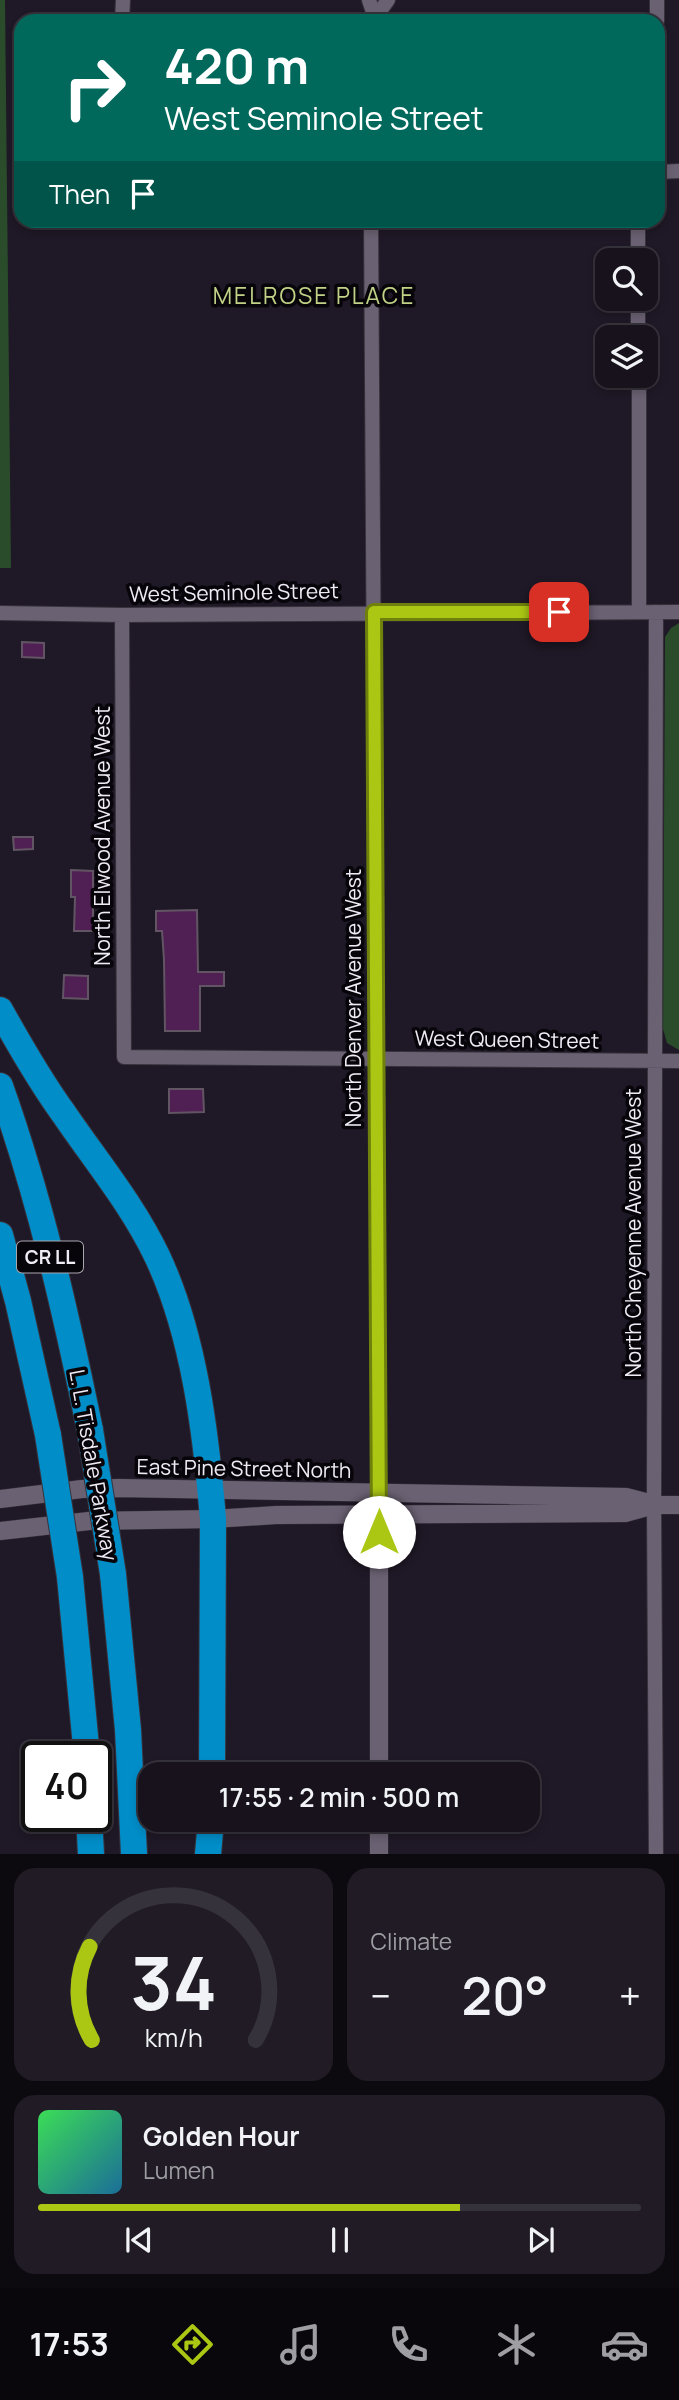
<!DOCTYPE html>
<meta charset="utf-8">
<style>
:root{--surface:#17121c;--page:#201b25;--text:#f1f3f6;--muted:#9e9ea3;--line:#36323b;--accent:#abc613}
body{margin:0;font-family:Manrope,sans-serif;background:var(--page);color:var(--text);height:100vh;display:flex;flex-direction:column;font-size:26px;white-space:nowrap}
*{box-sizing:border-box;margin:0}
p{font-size:23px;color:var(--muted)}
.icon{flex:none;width:38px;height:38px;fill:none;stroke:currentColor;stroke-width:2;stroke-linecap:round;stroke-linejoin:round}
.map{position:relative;height:1854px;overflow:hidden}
.sheet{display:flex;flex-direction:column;gap:14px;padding:14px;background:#0d0a0f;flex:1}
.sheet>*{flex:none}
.guide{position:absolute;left:14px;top:14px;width:651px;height:214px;border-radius:21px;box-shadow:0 4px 10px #0003,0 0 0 2px var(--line);background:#00695c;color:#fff;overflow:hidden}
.fabs{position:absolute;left:595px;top:248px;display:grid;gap:14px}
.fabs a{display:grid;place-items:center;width:63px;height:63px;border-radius:14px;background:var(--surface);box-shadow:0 4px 10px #0003,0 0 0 2px var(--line);font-size:35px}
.speed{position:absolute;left:21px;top:1741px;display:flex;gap:14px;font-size:35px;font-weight:700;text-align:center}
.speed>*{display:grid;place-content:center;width:91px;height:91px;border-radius:50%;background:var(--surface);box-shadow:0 4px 10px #0003,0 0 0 2px var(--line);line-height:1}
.speed .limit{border:4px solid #111;border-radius:10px;background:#fff;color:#111}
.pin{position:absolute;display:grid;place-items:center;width:60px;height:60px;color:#fff;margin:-30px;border-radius:14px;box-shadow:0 4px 10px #0006}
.me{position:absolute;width:77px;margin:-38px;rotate:0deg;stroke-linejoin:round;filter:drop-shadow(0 0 5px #0008)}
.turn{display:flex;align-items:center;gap:24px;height:147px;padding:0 35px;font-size:32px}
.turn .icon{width:91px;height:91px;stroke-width:2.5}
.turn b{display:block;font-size:49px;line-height:60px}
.then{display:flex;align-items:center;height:66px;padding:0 35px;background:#0003;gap:14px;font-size:26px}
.big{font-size:52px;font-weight:600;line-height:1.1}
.sheet .tile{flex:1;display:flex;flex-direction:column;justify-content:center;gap:10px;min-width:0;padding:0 24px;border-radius:21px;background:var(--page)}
.sheet .dial{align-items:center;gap:0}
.dial svg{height:182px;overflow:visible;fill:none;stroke:var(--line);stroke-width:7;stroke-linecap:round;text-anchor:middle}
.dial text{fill:var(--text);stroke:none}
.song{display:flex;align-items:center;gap:21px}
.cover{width:84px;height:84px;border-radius:10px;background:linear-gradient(135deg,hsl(130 70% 55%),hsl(200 70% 35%))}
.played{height:7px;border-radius:4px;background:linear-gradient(90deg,var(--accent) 70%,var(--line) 70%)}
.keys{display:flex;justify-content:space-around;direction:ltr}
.heat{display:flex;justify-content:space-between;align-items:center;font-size:38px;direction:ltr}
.sheet .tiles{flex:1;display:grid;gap:14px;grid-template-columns:1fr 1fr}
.tile:last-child{grid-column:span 2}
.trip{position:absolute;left:138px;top:1762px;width:402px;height:70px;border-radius:21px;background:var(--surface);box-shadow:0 4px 10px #0003,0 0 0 2px var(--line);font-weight:600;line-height:70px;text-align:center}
.tabs{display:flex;height:112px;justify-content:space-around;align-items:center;background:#09070b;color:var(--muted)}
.tabs .icon{width:49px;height:49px}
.tabs .selected{color:var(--accent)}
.tabs b{font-size:32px;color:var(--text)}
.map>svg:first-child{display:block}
.green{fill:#2a4c2b}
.building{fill:#501f54;stroke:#625563;stroke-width:2}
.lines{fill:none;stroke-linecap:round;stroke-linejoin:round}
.minor-casing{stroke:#37323c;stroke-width:16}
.tertiary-casing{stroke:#37323c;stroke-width:19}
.motorway-casing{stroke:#37323c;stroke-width:28}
.minor{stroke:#6a6172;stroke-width:14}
.tertiary{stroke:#6a6172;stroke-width:18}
.motorway{stroke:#008dc8;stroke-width:26}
.motorway-bridge-casing{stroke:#37323c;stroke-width:28;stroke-linecap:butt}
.motorway-bridge{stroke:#008dc8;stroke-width:26}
.route-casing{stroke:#6f810c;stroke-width:18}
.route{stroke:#abc613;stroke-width:12}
.labels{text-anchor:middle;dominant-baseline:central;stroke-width:7;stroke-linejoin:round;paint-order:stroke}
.shield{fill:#07050a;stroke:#aaa6ae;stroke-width:2}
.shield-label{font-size:19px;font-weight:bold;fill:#f0ebf5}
.street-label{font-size:21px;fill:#f0ebf5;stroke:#07050a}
.neighbourhood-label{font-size:23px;letter-spacing:2px;fill:#c1d287;stroke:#07050a}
</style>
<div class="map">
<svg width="679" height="1854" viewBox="0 0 679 1854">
<rect width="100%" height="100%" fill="#1f1826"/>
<path class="green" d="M0,0h5l6,568h-11z
M679,623v427l-12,-7 -4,-14 2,-392 6,-9z"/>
<path class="building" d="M22,642l22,1v15l-22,-1z
M13,837h20v12l-19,1z
M71,870l22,1v60h-19l1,-34h-4z
M197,910l1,62h26v14h-24v45h-35l-1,-71 -2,-29h-6v-20z
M64,975l24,1v23l-25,-1z
M169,1089h34l1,23 -35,1z"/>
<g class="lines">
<g class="minor-casing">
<path id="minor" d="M369,0l6,18 13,-18
M657,0v21
M122,21l1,-21
M658,172l21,-1
M371,220l8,1274
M638,220v41
M638,299v39
M639,376v236
M0,613l122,2 557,-3
M122,615l2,442 555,4
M656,1854l-2,-349 2,-893"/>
</g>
<g class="tertiary-casing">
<path id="tertiary" d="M0,1499l82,-10 37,-1 507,9 27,7
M379,1502v272
M0,1531l89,-10 124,-2 63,-4 349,-2 29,-8h25
M379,1820v34"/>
</g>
<g class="motorway-casing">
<path id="motorway" d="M0,1010c20,36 40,71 64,104 32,47 68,90 93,142 37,78 49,177 56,263l-1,255
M0,1086c40,112 66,228 90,344
M0,1235l18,66 30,134
M113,1574l15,156 6,124
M70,1577l17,180
M89,1816l2,38
M208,1854l3,-34"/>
</g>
<use href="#minor" class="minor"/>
<use href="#tertiary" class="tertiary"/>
<use href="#motorway" class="motorway"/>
<g class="motorway-bridge-casing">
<path id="motorway-bridge" d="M90,1430l23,144
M48,1435l22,142"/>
</g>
<use href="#motorway-bridge" class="motorway-bridge"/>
</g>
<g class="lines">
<g class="route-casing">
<path id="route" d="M379,1532l-5,-920h185"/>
</g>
<use href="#route" class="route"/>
</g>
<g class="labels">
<rect class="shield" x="17" y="1241.5" width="66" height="31" rx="5"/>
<g class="shield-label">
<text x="50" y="1257">CR LL</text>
</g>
<g class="street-label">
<text transform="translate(234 592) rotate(-1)">West Seminole Street</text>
<text transform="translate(102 836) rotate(-90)">North Elwood Avenue West</text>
<text transform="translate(353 998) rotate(-90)">North Denver Avenue West</text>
<text transform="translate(507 1039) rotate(1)">West Queen Street</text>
<text transform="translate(633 1233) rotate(-90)">North Cheyenne Avenue West</text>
<text transform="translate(94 1465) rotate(80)">L. L. Tisdale Parkway</text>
<text transform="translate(244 1468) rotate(1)">East Pine Street North</text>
</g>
<g class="neighbourhood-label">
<text x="314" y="295">MELROSE PLACE</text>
</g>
</g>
</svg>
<div class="fabs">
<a><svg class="icon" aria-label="search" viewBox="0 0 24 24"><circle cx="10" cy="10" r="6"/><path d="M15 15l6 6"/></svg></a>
<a><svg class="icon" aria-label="layers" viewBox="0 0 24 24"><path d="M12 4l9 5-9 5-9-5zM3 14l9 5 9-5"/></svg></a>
</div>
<div class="speed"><div class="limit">40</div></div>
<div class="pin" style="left:559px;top:612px;background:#d93025"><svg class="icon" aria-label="arrive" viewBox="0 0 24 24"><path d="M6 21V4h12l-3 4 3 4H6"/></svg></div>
<svg class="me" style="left:379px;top:1532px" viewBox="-20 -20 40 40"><circle r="19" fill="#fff"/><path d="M0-13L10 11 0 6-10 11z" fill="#abc613"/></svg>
<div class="trip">17:55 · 2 min · 500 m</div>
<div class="guide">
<div class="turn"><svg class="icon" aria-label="right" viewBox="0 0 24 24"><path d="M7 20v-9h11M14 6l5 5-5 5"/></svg><div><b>420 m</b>West Seminole Street</div></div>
<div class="then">Then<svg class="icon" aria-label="arrive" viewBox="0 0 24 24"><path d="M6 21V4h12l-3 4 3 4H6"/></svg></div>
</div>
</div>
<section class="sheet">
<div class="tiles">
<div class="tile dial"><svg viewBox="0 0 100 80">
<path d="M14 69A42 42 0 1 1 86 69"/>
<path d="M14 69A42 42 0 0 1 13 28" stroke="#abc613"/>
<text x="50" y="56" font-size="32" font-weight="700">34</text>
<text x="50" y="72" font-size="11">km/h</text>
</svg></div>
<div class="tile"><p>Climate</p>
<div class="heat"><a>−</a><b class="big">20°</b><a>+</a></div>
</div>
<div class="tile">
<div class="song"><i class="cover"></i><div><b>Golden Hour</b><p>Lumen</p></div></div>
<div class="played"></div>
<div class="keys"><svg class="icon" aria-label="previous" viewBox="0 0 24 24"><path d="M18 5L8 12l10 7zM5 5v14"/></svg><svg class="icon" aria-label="pause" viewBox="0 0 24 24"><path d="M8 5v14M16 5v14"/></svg><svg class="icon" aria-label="next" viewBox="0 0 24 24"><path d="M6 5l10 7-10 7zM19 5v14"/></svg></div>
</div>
</div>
</section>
<nav class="tabs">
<b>17:53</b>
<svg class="icon selected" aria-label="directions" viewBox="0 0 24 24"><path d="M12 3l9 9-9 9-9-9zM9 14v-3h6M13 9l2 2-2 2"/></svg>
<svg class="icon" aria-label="music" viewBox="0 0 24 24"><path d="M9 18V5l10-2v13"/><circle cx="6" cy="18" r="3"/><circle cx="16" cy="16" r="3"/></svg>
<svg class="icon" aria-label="phone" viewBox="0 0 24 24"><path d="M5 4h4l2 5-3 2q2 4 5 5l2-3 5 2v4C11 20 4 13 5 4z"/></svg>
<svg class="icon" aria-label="climate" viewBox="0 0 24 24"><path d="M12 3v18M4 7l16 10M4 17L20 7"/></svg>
<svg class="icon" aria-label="car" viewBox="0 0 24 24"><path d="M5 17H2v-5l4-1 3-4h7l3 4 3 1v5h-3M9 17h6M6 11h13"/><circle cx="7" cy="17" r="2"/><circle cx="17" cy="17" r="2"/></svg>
</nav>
